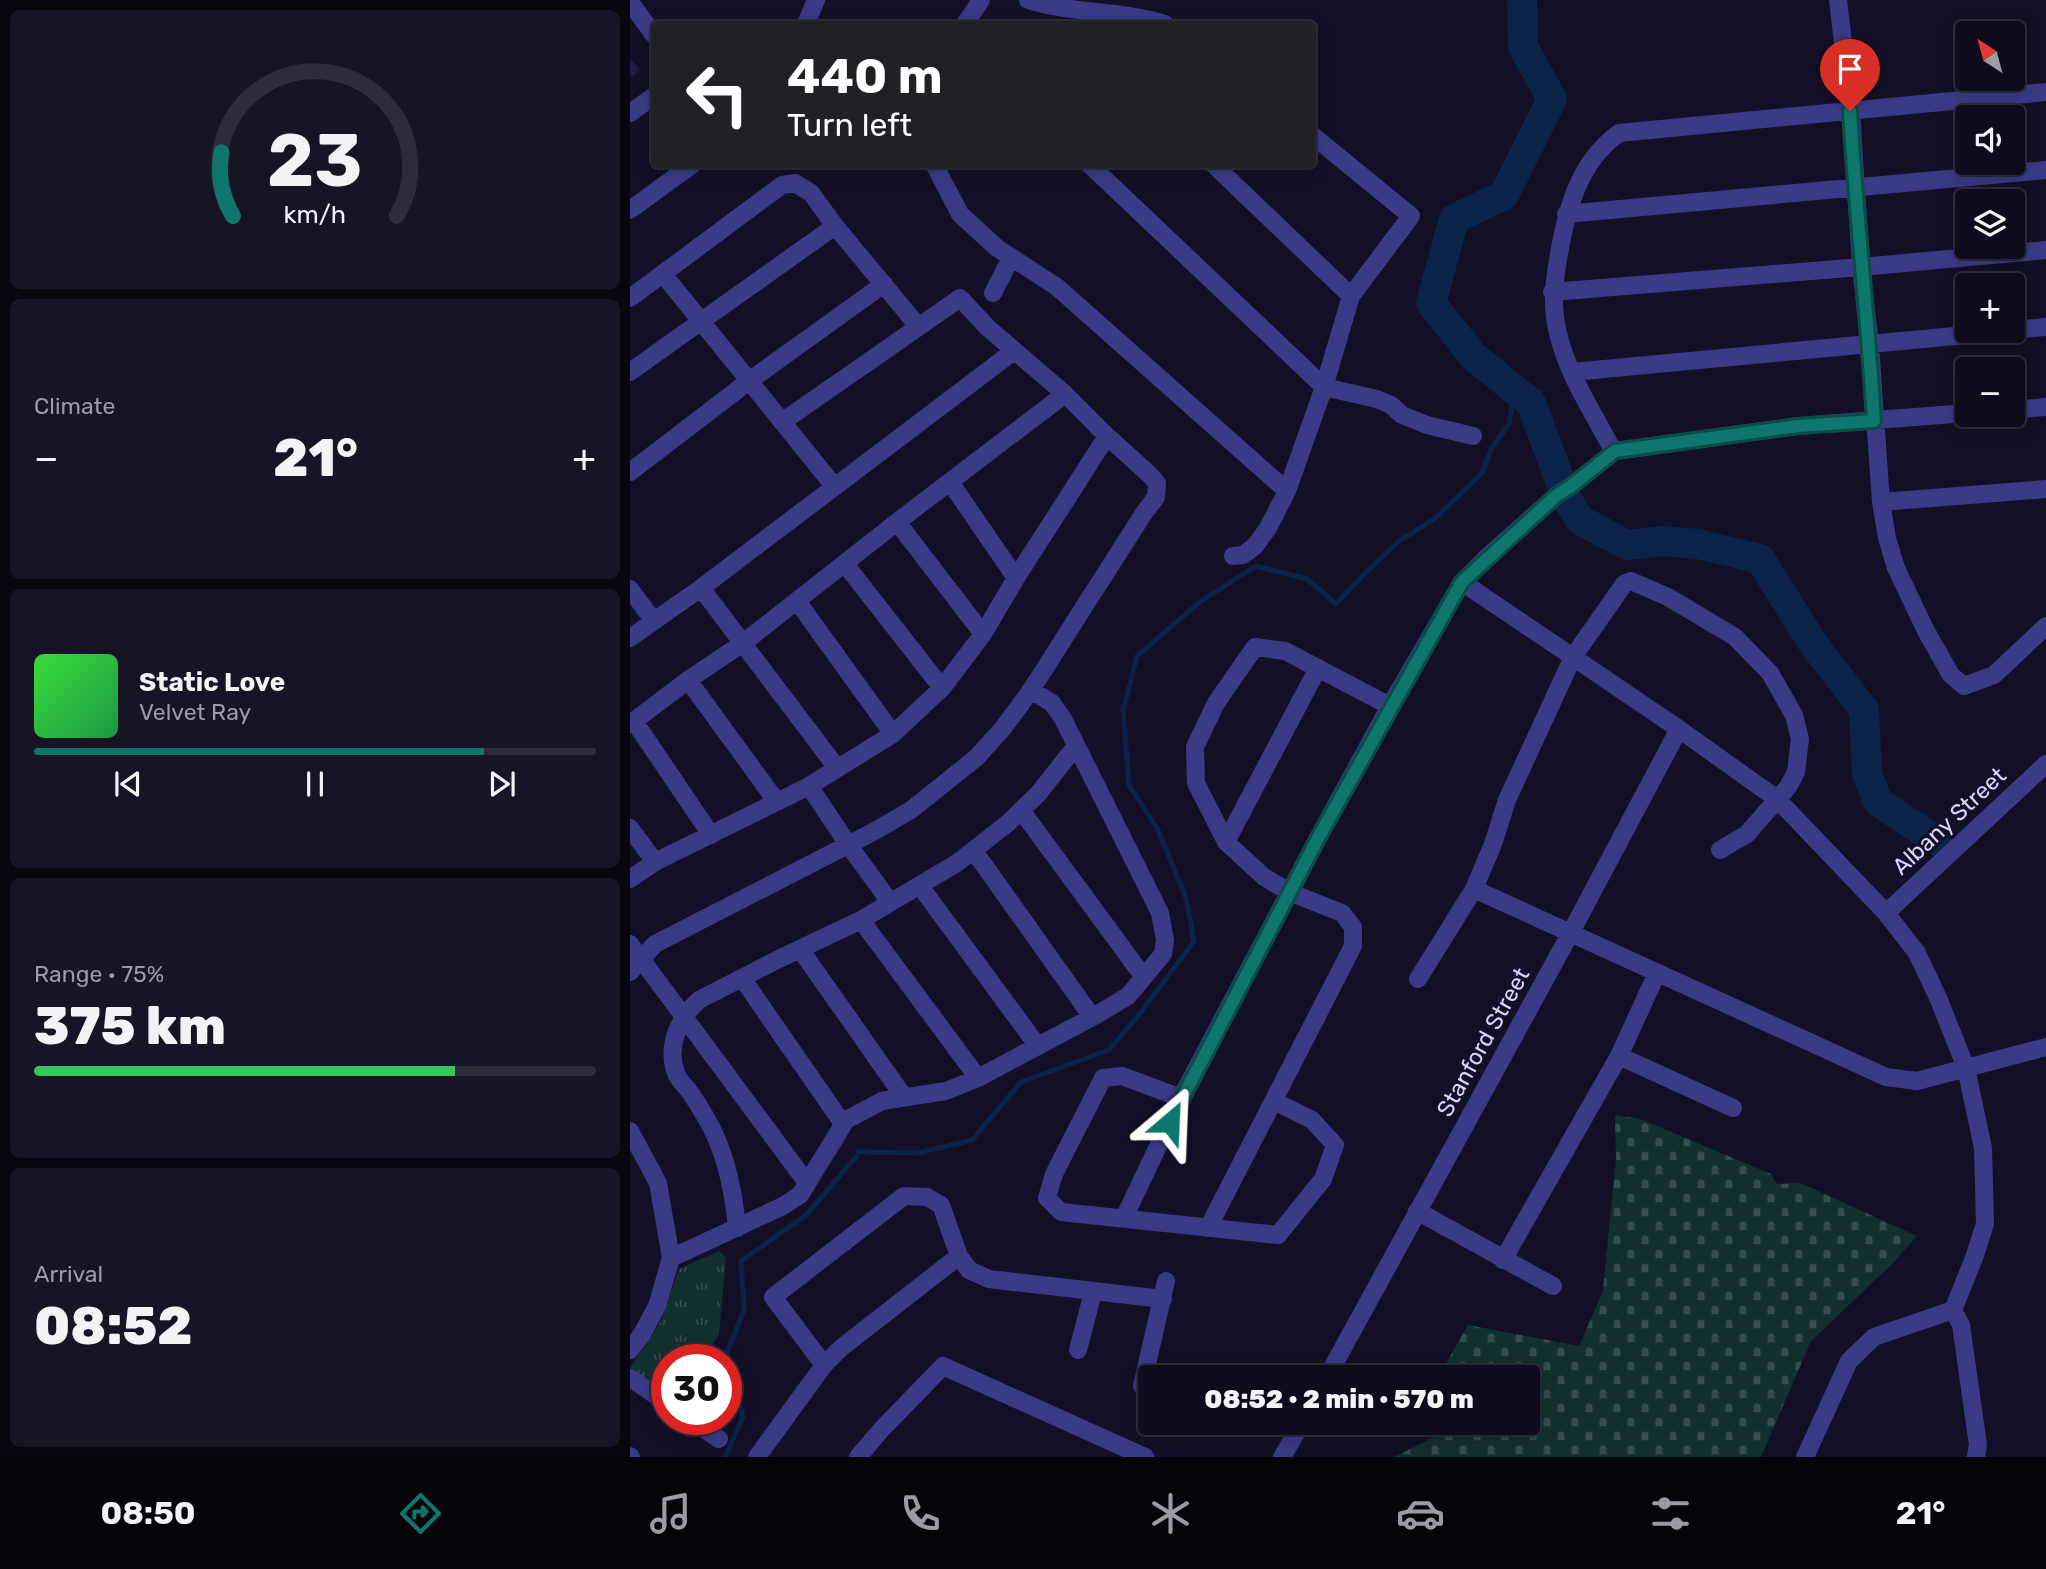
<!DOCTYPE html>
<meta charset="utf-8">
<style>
:root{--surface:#0e0b1c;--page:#171425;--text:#f1f3f6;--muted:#9b9ba3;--line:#2e2b3b;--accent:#0f766e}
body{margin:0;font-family:Rubik,sans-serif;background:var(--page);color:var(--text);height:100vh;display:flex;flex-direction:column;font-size:26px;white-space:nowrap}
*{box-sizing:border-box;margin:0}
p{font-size:23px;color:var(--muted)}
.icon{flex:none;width:38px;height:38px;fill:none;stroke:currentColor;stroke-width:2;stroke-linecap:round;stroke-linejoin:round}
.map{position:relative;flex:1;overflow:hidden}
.drawer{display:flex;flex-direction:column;gap:10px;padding:10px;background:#08060f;width:630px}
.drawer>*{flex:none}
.hud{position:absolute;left:21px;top:21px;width:665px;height:147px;border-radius:7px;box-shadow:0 4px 18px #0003,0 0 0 2px var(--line);background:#202124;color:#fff;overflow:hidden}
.needle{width:46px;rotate:324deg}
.fabs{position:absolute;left:1325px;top:21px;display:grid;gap:14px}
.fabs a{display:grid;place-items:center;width:70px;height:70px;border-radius:7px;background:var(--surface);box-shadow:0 4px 18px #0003,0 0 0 2px var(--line);font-size:35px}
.speed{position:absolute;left:21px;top:1344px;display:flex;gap:14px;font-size:35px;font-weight:700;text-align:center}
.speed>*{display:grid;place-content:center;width:91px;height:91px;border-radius:50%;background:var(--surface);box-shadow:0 4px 18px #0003,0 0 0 2px var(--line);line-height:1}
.speed .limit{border:10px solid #d22;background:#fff;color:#111}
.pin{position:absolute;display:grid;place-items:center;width:60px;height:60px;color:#fff;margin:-72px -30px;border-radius:50% 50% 50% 0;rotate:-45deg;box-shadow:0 0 7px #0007}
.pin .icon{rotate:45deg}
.me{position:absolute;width:77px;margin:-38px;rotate:26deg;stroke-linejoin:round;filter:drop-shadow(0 0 5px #0008)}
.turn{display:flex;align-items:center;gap:24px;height:147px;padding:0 21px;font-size:32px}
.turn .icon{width:91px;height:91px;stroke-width:2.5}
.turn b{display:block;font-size:49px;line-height:60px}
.big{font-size:52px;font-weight:800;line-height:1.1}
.drawer .tile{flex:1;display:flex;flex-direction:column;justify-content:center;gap:10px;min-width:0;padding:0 24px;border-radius:10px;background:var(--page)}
.drawer .dial{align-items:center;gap:0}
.dial svg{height:182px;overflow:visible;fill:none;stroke:var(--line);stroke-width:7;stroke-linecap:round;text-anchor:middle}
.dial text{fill:var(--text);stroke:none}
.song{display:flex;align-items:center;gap:21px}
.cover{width:84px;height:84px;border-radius:10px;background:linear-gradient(135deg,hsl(120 70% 55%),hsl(140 70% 35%))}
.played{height:7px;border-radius:4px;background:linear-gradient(90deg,var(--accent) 80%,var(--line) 80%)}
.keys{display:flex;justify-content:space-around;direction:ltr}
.heat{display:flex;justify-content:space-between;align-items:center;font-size:38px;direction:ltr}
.charge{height:10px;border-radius:5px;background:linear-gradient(90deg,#34c759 75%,var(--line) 0)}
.trip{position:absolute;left:508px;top:1365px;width:402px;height:70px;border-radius:7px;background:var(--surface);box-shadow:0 4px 18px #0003,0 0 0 2px var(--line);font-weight:800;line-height:70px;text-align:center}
.tabs{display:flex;height:112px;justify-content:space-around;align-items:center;background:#06040b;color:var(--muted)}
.tabs .icon{width:49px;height:49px}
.tabs .current{color:var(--accent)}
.tabs b{font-size:32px;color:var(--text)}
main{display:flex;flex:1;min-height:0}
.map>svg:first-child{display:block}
.grass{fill:url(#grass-tufts)}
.cemetery{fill:url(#cemetery-stones)}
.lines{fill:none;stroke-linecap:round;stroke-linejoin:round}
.stream{stroke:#0c2349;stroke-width:5}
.river{stroke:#0c2349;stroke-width:30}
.building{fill:#231b47}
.street{stroke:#3b3a86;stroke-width:18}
.route-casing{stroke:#0a4d48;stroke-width:18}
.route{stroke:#0f766e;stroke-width:12}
.labels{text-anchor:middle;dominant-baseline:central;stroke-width:7;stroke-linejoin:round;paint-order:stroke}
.street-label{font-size:23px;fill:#d8d4ff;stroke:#130f26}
</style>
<main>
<section class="drawer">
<div class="tile dial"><svg viewBox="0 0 100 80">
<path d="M14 69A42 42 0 1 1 86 69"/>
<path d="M14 69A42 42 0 0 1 9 41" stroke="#0f766e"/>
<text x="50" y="56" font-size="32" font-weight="700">23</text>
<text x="50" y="72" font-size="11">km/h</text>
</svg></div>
<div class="tile"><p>Climate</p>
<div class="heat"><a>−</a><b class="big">21°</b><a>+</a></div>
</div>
<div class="tile">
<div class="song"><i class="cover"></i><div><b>Static Love</b><p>Velvet Ray</p></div></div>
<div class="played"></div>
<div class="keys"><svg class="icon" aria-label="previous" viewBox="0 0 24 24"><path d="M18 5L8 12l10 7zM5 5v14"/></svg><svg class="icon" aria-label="pause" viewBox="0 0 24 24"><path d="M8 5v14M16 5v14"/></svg><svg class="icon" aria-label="next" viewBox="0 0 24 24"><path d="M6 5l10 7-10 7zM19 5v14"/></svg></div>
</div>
<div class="tile"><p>Range · 75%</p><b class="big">375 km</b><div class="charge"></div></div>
<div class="tile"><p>Arrival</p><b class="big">08:52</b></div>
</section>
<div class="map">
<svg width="1416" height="1457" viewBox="0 0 1416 1457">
<defs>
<pattern id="grass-tufts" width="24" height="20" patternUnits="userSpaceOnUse" patternTransform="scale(1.75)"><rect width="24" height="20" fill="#12302f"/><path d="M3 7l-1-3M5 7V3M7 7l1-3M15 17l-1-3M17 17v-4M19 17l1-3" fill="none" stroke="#344d4e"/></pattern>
<pattern id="cemetery-stones" width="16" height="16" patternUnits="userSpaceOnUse" patternTransform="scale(1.75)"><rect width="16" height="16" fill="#12302f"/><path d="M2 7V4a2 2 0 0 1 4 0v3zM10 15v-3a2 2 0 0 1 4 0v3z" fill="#344d4e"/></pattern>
</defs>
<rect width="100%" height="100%" fill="#130f26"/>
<path class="grass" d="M89,1251l7,7 -7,76 -16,26h-36v31l-37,-23 31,-47 18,-52z"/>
<path class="cemetery" d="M985,1115l25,4 131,55 6,10 23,-1 117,53 -24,27 -82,78 -50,116h-367l68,-34h66v-46h-86l-3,-1 29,-51 111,21 24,-55 13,-133z"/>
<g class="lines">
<path class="stream" d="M228,1152l60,1 54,-13 49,-58 88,-32 32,-38 53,-71 -8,-43 -28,-68 -29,-45 -6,-74 14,-55 64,-55 55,-35 51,13 29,25 29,-31 34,-32 34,-21 49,-47 9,-24 18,-25 5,-33
M95,1457l18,-40 -17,-62 18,-45 -3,-49 65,-46 50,-58"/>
<path class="river" d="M892,0l1,47 29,52 -48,96 -50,24 -23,84 42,53 58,47 30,80
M939,503l11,17 47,25 36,-4 35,3 62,15 52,83 52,68 3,64 11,28 67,44"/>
</g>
<path class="building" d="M0,58l10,12 -10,8z"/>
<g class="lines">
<path class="street" d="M398,0c44,14 93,10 137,24
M1208,0l13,111 10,156 9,78 11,157 6,36 9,30 30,63 25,44 13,11 30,-11 52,-49
M0,2l24,33
M176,24l10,-24
M335,24l16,-24
M0,113l24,-17
M304,164l26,50 37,34 60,39 230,204
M459,164l235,223 53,12 14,6 11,10 25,10 46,11
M583,164l138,132
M0,210l63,-46
M936,214l480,-44
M33,274l171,212
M922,292l309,-25 185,-17
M363,293l18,-35
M0,298l152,-113 13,-2 16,10 24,33 83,100
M1382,330l34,-3
M0,372l205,-146
M942,372l436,-41
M1382,410l34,-3
M1337,413l-169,13 -183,25 -5,-6c-19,-36 -43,-72 -52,-112 -7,-28 -4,-51 1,-79 8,-46 20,-92 60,-121l427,-41
M0,472l119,-91 135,-97
M320,482l66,96
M1251,502l165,-13
M267,522l86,112 33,-56 91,-142
M603,556l10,-1 12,-9 13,-18 19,-37 37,-104 27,-91 60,-80 -99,-81
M215,564l97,124
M832,582l217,147 98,70 109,114 31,40 22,47 27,68 17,80 2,76 -11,34 -21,52 8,15 17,120 -2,12
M71,588l136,180
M0,589l23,31
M167,601l96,133
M0,638l71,-50 313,-237
M58,680l89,122
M4,721l77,114
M0,724l58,-44 55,-37 154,-121 168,-128
M179,786l38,57 43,59
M391,810l122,166
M0,828l25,34
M596,842l92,-174
M344,851l118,166
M0,879l25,-17 154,-76 84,-52 49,-46 41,-54
M290,886l117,159
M844,889l412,188 31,4 129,-34
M1256,913l160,-149
M231,920l117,158
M0,944l177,239
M170,949l104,148
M0,972l25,-28 218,-112 38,-22 65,-52 28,-31 27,-37 113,-177 12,-16 1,-14 -6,-7 -44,-40 -42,-42 -77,-66 -28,-30 -178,124
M112,978l101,146
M788,979l56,-90 19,-45 14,-44 66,-143 51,-73 7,-3 37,16 67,40 35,36 24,42 6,24 -4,33 -8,15 -41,47 -27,16
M989,1056l114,52
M551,1098l-59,-22 -19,2 -49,96 -7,24 14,14 217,23 45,-56 12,-34 -23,-25 -38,-19
M0,1131l28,52 13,75 -14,48 -15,28 -12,16
M787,1211l136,75
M494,1218l57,-120 136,-258 73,-134 72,-124 24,-24 71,-63 13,-8 45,-36
M107,1228c-3,-33 -9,-65 -23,-95 -7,-15 -16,-29 -25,-42 -4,-6 -11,-11 -13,-18 -10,-27 3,-55 23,-73l82,-42 80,-38 96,-57 51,-40 30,-29 38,-48
M578,1228l145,-282v-19l-11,-14 -53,-21 -25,-15 -38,-35 -30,-59 -1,-36 21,-44 39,-56 30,4 105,55
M41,1258l112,-52 17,-11 46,-75 36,-19 64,-10 32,-13 120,-64 30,-18 35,-42 2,-14 -5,-27 -97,-194 -11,-16 -21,-13
M873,1260l116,-204 38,-83
M448,1350l15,-58
M194,1365l-51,-68 131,-101 23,1 14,8 18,51 10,14 20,9 174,20
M697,1377l243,-443 109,-205
M0,1378l37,25
M512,1386l24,-105
M60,1419l29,20
M0,1456l1,1
M127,1457l67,-92 17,-17 118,-92
M228,1457l23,-27 62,-64 202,91
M652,1457l20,-34
M1175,1457l44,-96 25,-24 79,-27"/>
</g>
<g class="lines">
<g class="route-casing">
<path id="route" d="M540,1122l147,-282 145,-258 95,-87 13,-8 45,-36 183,-25 76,-5c-6,-103 -18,-206 -24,-310"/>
</g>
<use href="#route" class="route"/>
</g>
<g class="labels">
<g class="street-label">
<text transform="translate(1319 821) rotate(-43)">Albany Street</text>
<text transform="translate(853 1042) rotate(-61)">Stanford Street</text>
</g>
</g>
</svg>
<div class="fabs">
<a><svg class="needle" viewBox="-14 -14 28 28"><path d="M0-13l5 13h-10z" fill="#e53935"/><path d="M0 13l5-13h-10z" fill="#9b9ba3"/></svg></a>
<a><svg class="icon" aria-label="sound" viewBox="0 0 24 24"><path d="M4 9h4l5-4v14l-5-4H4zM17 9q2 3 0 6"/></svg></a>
<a><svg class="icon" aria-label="layers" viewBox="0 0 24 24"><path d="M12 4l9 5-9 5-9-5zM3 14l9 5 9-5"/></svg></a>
<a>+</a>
<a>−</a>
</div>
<div class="speed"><div class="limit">30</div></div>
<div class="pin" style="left:1220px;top:111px;background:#d93025"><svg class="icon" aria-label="arrive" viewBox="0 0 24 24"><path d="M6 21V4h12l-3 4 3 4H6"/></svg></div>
<svg class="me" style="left:540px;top:1122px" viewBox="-20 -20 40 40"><path d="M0-17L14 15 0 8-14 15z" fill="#0f766e" stroke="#fff" stroke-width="4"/></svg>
<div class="trip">08:52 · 2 min · 570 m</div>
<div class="hud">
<div class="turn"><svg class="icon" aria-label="left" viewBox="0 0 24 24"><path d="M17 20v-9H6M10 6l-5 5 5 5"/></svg><div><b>440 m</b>Turn left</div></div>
</div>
</div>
</main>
<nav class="tabs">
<b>08:50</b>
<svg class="icon current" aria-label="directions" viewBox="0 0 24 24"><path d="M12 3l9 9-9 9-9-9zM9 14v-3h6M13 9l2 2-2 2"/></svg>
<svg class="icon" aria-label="music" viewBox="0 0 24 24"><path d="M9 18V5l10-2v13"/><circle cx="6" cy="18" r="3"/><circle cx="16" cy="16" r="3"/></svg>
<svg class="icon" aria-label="phone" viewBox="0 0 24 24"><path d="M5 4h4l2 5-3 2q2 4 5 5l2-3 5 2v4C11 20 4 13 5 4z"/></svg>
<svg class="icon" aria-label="climate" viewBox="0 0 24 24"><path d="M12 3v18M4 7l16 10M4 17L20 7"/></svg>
<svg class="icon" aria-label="car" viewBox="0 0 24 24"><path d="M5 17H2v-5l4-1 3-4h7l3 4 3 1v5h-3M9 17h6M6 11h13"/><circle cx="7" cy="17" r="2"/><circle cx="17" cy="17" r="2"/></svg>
<svg class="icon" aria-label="filters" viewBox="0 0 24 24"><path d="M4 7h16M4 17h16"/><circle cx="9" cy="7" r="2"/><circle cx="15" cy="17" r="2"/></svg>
<b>21°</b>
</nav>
